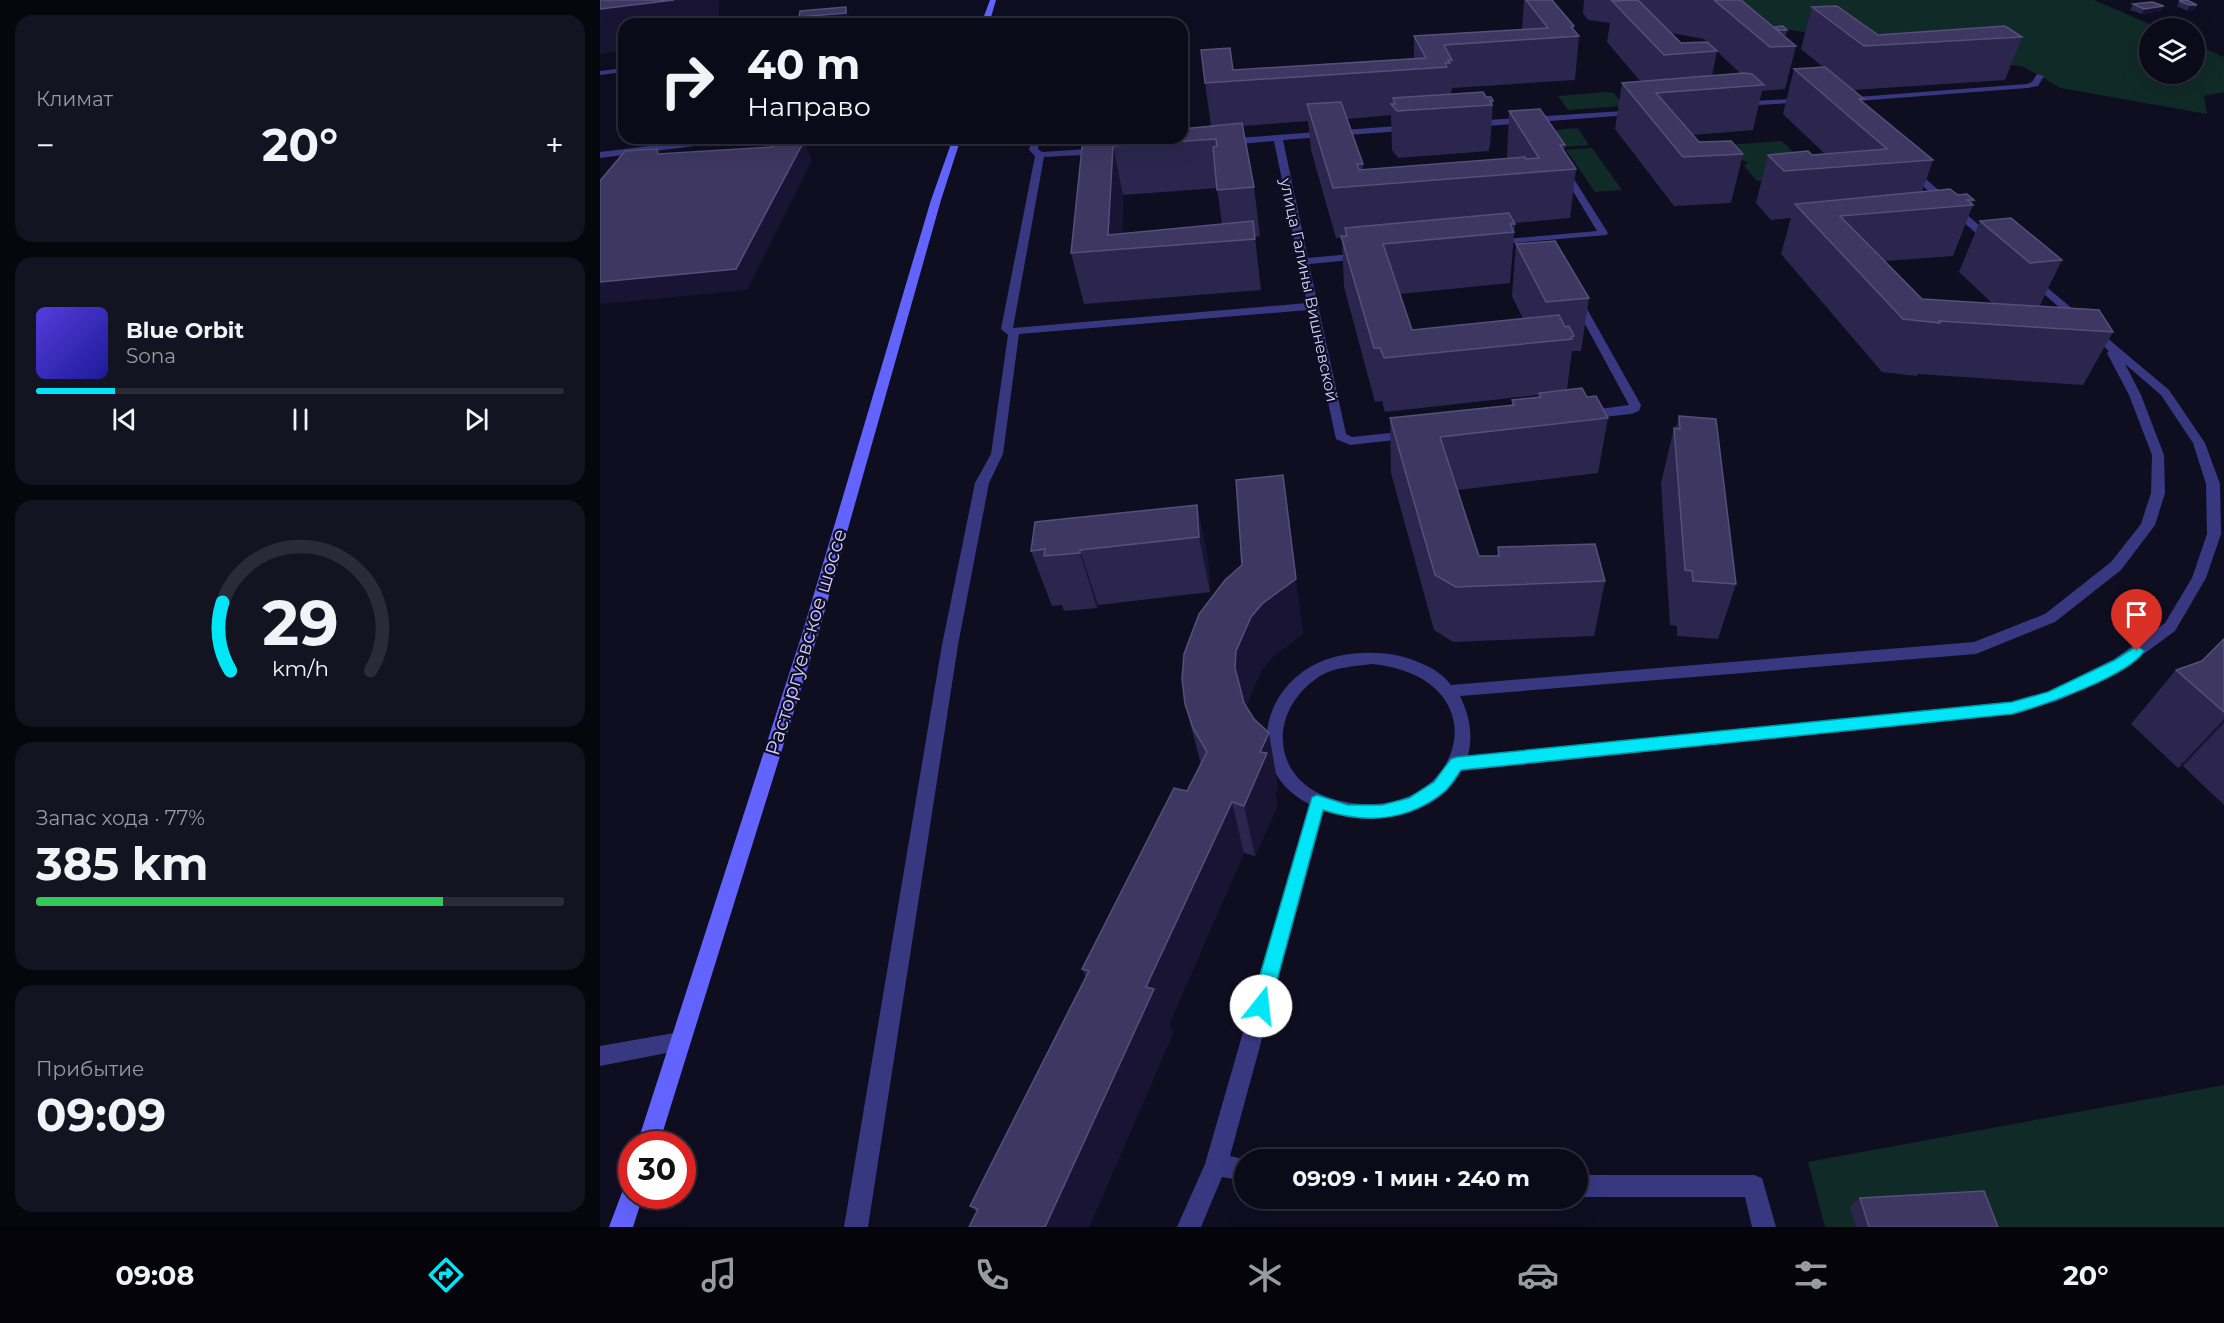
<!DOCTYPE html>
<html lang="ru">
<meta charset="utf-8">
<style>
:root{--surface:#0b0a18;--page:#141321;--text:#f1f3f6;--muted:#9a9aa2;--line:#2b2b37;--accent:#00e6f7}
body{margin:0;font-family:Montserrat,sans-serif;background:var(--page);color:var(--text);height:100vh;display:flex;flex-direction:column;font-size:22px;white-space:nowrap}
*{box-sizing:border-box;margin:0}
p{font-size:20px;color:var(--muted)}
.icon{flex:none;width:33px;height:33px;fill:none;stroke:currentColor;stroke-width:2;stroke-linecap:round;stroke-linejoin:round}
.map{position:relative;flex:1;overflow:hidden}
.sheet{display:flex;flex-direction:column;gap:15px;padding:15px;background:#06060d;width:600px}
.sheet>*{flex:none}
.top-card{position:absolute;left:18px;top:18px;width:570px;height:126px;border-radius:18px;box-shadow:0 6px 24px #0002,0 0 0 2px var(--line);background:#0b0a18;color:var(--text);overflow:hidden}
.controls{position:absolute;left:1539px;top:18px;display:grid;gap:12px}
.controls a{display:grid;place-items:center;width:66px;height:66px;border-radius:50%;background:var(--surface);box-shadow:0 6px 24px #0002,0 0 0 2px var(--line);font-size:30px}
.speed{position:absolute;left:18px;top:1131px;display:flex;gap:12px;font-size:30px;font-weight:700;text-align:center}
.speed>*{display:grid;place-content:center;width:78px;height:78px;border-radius:50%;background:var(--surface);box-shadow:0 6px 24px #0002,0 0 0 2px var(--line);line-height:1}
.speed .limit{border:9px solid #d22;background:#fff;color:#111}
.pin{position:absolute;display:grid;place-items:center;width:51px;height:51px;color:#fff;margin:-62px -26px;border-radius:50% 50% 50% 0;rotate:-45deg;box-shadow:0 0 6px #0007}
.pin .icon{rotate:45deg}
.me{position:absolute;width:66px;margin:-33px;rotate:16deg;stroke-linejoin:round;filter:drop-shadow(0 0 4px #0008)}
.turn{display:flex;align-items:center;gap:21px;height:126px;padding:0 30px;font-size:27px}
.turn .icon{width:78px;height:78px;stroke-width:2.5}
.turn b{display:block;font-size:42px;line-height:51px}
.big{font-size:45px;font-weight:700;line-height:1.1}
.sheet .widget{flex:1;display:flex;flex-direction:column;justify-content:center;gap:9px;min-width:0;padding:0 21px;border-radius:18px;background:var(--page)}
.sheet .dial{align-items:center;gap:0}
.dial svg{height:156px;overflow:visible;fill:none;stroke:var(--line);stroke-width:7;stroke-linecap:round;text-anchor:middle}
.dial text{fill:var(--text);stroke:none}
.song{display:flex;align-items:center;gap:18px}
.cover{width:72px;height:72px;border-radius:9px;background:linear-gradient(135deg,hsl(250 70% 55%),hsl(240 70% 35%))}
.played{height:6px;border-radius:3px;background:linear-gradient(90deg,var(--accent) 15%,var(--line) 15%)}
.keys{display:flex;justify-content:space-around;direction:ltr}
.heat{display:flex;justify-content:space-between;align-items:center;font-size:33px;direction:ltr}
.charge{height:9px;border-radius:4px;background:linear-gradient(90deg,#34c759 77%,var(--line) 0)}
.trip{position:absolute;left:634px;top:1149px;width:354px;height:60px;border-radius:30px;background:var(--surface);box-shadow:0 6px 24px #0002,0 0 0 2px var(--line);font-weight:700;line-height:60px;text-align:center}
.tab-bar{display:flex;height:96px;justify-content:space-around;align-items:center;background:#04040a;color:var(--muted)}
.tab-bar .icon{width:42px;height:42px}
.tab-bar .active{color:var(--accent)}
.tab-bar b{font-size:27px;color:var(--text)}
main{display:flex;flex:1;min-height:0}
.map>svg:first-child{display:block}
.green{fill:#102a28}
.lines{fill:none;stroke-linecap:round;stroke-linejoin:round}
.minor{fill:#383880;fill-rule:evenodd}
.tertiary{fill:#383880;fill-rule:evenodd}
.secondary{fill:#6364ff;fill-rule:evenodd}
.wall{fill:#2c264e;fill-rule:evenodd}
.shaded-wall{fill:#191434}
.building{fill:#3e3761;stroke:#554f7a;stroke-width:1.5}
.route{fill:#00e6f7;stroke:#0096a1;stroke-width:1.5}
.labels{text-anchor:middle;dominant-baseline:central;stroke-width:4.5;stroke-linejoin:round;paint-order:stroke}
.far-street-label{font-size:16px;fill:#d0ccff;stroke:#0f0d20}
.street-label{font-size:20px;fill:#d0ccff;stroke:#0f0d20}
</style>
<main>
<section class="sheet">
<div class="widget"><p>Климат</p>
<div class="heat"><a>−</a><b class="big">20°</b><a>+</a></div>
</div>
<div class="widget">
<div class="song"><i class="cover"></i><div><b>Blue Orbit</b><p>Sona</p></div></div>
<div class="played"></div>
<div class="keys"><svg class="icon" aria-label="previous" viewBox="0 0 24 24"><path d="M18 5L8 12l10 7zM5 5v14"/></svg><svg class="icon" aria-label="pause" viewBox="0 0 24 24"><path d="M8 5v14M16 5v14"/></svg><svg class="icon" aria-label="next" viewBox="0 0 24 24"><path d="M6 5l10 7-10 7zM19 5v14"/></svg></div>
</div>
<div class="widget dial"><svg viewBox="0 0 100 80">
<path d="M14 69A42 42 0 1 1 86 69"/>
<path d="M14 69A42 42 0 0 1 10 34" stroke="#00e6f7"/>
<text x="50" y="56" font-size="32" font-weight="700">29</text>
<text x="50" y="72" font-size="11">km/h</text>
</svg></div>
<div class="widget"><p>Запас хода · 77%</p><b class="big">385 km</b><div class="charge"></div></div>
<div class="widget"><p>Прибытие</p><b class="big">09:09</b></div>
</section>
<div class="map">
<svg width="1624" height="1227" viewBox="0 0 1624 1227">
<rect width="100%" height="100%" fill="#0f0d20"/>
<path class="green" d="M1092,0h402l65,28h-9v46h44l1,-30 29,13v35l-20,4 3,18 -146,-26 -37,-21 -259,-41z
M1005,92l9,1 10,13 -56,4 -10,-14z
M978,128l11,17 -25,2 -11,-17z
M1182,141l35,35 -60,5 -13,-15 4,-4 -10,-3 -13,-14z
M992,148l30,42 -27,2 -29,-42z
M1624,1085v142h-399l-17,-65z"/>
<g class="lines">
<path class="minor" d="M1437,74l7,2 -6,10 -11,2 -183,14 -4,-2 4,-2 183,-14 5,-2z
M1206,98l4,2 -1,2 -69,4 -4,-2 4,-2z
M1038,110h3v4l-168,13 -4,-3 4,-3z
M811,125l3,1v4l-131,10 25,118 54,-5 5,3 -5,3 -53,5 37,170 6,3 57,-6 6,4 -2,3 -63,7 -14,-6 -28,-129 -289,24 -16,120 -14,29 -31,162 -90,582h-24l98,-582 33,-162 16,-29 17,-119 -7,-6 34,-173 -6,-6 3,-12h8l-2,11 4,3 60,-4 4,3 -4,3 -58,3 -31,171 294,-25 -33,-162 -49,4 -4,-3 4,-3z
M114,138h24l-4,3 -134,17v-6z
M963,165l4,3 41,65 -2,2 -116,10 -1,-2 5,-3 103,-9 -38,-63z
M1307,168h6l82,71v4h-8l-80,-71z
M1431,274l138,116 36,53 15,41 1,50 -15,44 -31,53 -49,36 -68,34 -46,13 -551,57c-24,48 -91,56 -137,40l-94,345 17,4h-2v21l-23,-4 -21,50h-24l28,-63 104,-360c-60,-30 -53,-105 1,-137 26,-15 62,-17 90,-11 19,5 39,13 51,29l523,-43 71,-28 66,-52 30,-38 10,-31 1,-38 -23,-60 -22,-42 2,-2 -82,-72 -1,-2zM1525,364l36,31 32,48 13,41 1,50 -15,44 -27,45 -51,36 -66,33 -36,10 -544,54c5,-22 2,-39 -8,-60l516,-42 79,-32 66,-52 34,-45 10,-32 -1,-38 -23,-60zM773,664c136,15 87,167 -36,136 -66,-17 -72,-88 -17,-124 15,-9 35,-10 53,-12z
M977,297l5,3 59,105 -2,6 -8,3 -46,5 -6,-4 6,-4 44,-6 -57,-105z
M80,1032l7,3 3,7 -3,7 -87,17v-20z
M978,1175h176l8,3 14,49h-24l-7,-30h-167z"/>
<path class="tertiary" d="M24,68v4l-24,3v-4z"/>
<path class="secondary" d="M390,0h6l-7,24h-8z
M353,138h8l-20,62 -122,431 -160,513h-22l166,-513 128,-431z
M32,1184v12h11l-10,31h-24l15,-40z"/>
</g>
<path class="wall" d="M924,0h28l22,26v4l5,6 -4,44 -123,8 -1,6 35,3 7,4 -3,46h-1v4l-91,7 -6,-8 -1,-35 -44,4 16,45v6l144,-11 2,-48 56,34 -1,6 12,18 -6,49 -55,5v1l-5,59 -110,11 12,36 111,-11 -11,-23 4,-52 73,54 -8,53h-9l-5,38 20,8 21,21 -10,55 -141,17 22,66h18l1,-9 107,34 -11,55 -141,6 -19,-12 -43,-157 -1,-55 122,-13v-5l26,-3v-2l-153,17 -3,-11 -7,1 -31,-115 -2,-49h-6l-25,-88 -3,-29 -65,5 3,18h1l1,11 6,32 6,49 -5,1 6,53 -177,14 -13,-51 12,-115 128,-12 -6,-43 28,-13 181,-12v-22l108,-6zM617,188l5,36 -100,9 1,-38z
M984,0h157l33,28 13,2 -1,5 -2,1 12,10 -11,43 -23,2 -9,39 -60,5 6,7 44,12 -12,49 -57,3 -59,-77 7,-46 19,-1 -34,-40 3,-19 -22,-3 -5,-7zM1071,33l33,6 36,34 -28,3 5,-25 -36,-8z
M1587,0l8,10 -8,1 -10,-5 2,-5z
M1533,4l28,7 -19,3 -12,-4z
M1212,7l66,28 144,2 -17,43 -152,10 11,9 -1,3 70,58 -11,32 36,3 16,5 -2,4 1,1 -20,51 -68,5 37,38 71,5 -34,-32 21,-51 82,39 -23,47 74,25 -30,53 -165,-11 -1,2 -35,-4 -101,-118 10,-36 -20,2 -15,-17 12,-48h44l13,-1 -42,-40 11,-45 29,-2 -22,-18z
M1079,416l57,168 -18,55 -41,-3v-10l-7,-1 -9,-142 13,-55h2z
M597,505l11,55 2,32 -112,13 -1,3 -33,3 -2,-6 -10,1 -21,-55z
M642,565l61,69 -31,23 -12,15 -13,33v2l31,79 -3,8 2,12 -22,50 -11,-3 -75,171 4,9 -84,194h-120l8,-15 -7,-6 116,-229 -4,-8 105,-178 14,-27 -16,-60z
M1624,639v166l-41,-39 -5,2 -47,-44 45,-54 26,-9z
M1260,1198l138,29h-142l-6,-20z"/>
<path class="shaded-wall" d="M74,0h45v24h-95v26l-24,4v-46z
M1590,5h7l-2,5 -8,1z
M1564,6l-3,5 -19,3 2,-5z
M246,7l4,11v6h-48l-3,-7z
M204,141l8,19 -65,130 -147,14v-22z
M513,146l10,49 -2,54 -13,-14z
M597,505l11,55 2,32 -11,-55z
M480,550l18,55 -1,3 -17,-55z
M696,579l7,55 -31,23 -12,15 -13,33 -2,17 -10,-54 1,-17 15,-34 12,-14z
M1624,719v4l-41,43 -5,2z
M669,733l9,53 -3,8 2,12 -22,50 -11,-50 16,-54z
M632,802l12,51 -75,171 4,9 -84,194h-44l101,-240z"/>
<path class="building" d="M0,0h74l-74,9z
M926,0h26l22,26 -3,1 8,9 -135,9 8,15h-4l2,3h-5l2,4 -242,16 -4,-33 29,-2 3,22 193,-12 -12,-22 134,-8z
M1038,0l43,43 26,-1 10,9 -53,4 -52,-54z
M1114,0h27l55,46 -26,1z
M1587,0l10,5h-7l-11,-4z
M1552,2l12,4 -20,3 -11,-5z
M1237,6l41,29 127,-9 17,11 -158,9 -52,-39z
M246,7v6l-47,4 1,-6z
M1183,26l4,4h-9l-3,-3z
M1225,67l39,32h-5l74,61 -149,11 -16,-16 40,-4 4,4 75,-6 -93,-80z
M1144,73l8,1 12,11 -108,8 43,49 32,-1 12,13 -60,3 -61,-74z
M883,92l3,5h5l2,4h-3l2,4 -95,6 -6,-7h4l-2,-6z
M741,102l22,62h-6l2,6 166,-13 1,2 13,-1 -30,-47 31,-2 25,36h-5l16,24 -243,19 -26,-84z
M642,123l12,64 -37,3 -4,-43 4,-1 -1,-7 -103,7 -5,89 145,-14 2,18 -184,14 12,-115h99v-9z
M204,141l-68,128 -136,13v-101l25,-30 32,-2 1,5 113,-7 11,-5z
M1350,189l8,6 9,-1 7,6h-7l6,5 -133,11 82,83 177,11 14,22 -174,-11 1,2 -37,-4 -108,-115z
M909,213l6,11h-5l4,8 -131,12 29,86 147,-15 6,12 4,-1 5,10 -3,1 1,2 -188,19 -4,-10h-6l-33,-112h6l-2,-8z
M1411,218l51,42 -32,3 -50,-42z
M955,241l34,57 -43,4 -30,-58z
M982,388l5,9 9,-1 12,22 -168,19 39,119h20l-1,-9 97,-3 10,37 -149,6 -21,-12 -45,-157 124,-13 -2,-5 29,-3 -2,-4z
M1079,416l37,3 20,165 -43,-3 -1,-10 -7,-1 -11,-142 6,1z
M683,475l13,104 -33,24 -12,14 -15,34 -1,17 9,35 10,16 15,14 -9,19 7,1 -23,53 -12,-4 -86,185 8,2 -109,238h-76l9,-18 -8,-3 119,-235 -7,-2 92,-181 13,3 20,-39 -14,-24 -8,-24 -3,-25 2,-25 15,-40 26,-34 17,-15 -6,-85z
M597,505l2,32 -119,13v3l-36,3 1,-7 -14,2 4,-29z
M1624,639v73l-48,-42 26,-9z
M1384,1191l14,36h-129l-9,-29z"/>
<path class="route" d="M1537,646l7,5c-15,25 -103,55 -132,63l-551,56c-5,7 -10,16 -17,22 -36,29 -78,32 -121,18l-53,196 -3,6 -6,3 -7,-3 -3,-6 61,-209 5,-2 31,10h34l27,-7 25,-16 17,-23 6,-2 555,-55 36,-10 67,-32z"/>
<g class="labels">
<g class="far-street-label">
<text transform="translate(709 290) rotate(78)">улица Галины Вишневской</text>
</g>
<g class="street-label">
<text transform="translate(206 642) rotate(-73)">Расторгуевское шоссе</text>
</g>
</g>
</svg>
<div class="controls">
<a><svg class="icon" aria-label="layers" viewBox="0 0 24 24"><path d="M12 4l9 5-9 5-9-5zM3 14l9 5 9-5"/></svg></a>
</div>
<div class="speed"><div class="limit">30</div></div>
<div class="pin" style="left:1537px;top:651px;background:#d93025"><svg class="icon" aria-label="arrive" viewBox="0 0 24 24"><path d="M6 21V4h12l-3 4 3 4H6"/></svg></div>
<svg class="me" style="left:661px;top:1006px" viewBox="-20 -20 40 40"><circle r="19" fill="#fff"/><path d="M0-13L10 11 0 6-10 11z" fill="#00e6f7"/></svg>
<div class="trip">09:09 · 1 мин · 240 m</div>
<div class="top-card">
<div class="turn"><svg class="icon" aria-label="right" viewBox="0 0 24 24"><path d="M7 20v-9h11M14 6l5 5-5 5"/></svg><div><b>40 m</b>Направо</div></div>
</div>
</div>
</main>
<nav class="tab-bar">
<b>09:08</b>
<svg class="icon active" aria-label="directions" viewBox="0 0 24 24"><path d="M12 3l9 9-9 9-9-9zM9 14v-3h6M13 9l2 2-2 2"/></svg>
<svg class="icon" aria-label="music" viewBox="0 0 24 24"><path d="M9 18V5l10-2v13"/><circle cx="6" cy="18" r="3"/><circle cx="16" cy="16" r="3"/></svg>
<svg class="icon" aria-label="phone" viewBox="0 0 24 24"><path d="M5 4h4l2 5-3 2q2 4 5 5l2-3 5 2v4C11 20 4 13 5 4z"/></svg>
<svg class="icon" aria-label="climate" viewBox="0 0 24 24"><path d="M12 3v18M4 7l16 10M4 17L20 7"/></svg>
<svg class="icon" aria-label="car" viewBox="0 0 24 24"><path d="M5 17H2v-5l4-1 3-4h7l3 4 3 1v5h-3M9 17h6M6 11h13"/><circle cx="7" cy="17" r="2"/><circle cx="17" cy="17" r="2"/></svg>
<svg class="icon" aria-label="filters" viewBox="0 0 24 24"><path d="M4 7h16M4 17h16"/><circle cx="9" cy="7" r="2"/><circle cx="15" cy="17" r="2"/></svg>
<b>20°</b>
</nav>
